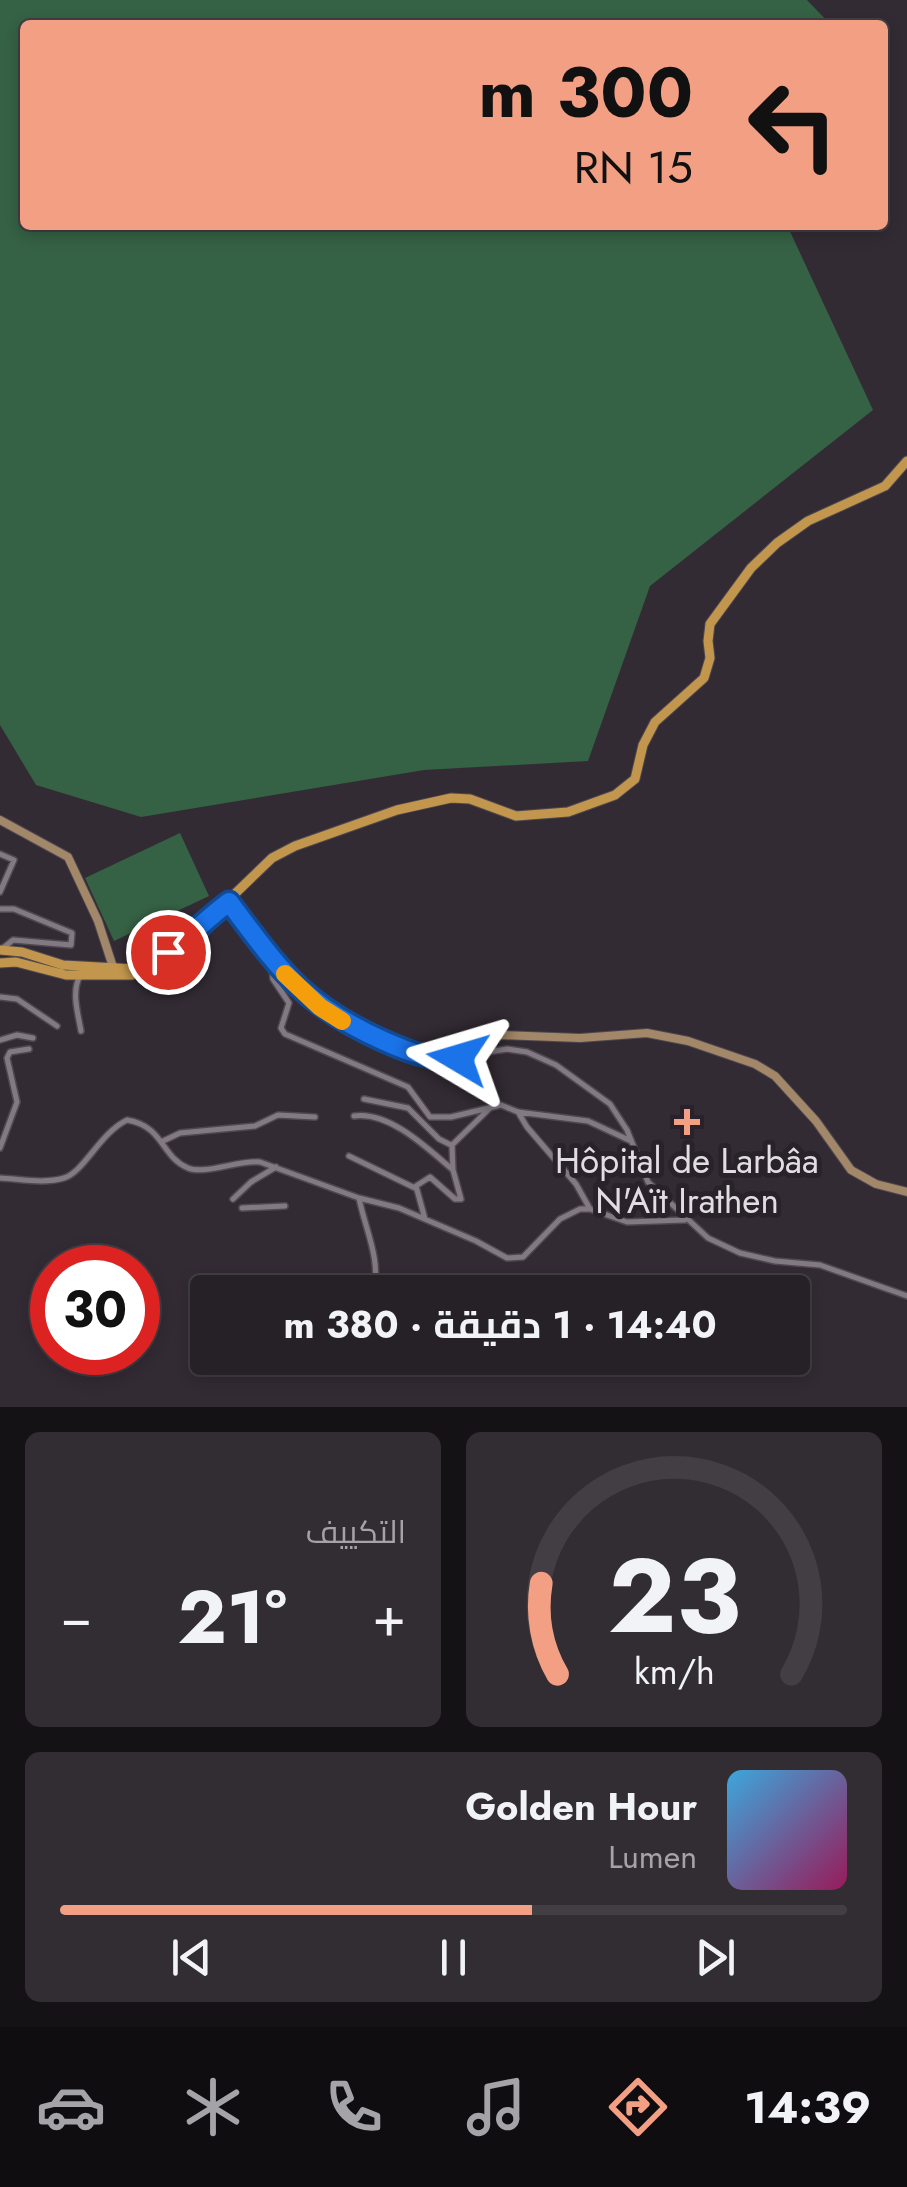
<!DOCTYPE html>
<html lang="ar">
<meta charset="utf-8">
<style>
:root{--surface:#262027;--page:#322d33;--text:#f1f3f6;--muted:#a4a3a7;--line:#423e44;--accent:#f39f84}
body{margin:0;font-family:Jost,Cairo,sans-serif;background:var(--page);color:var(--text);direction:rtl;height:100vh;display:flex;flex-direction:column;font-size:38px;white-space:nowrap}
*{box-sizing:border-box;margin:0}
p{font-size:32px;color:var(--muted)}
.icon{flex:none;width:55px;height:55px;fill:none;stroke:currentColor;stroke-width:2;stroke-linecap:round;stroke-linejoin:round}
.map{position:relative;height:1407px;overflow:hidden;direction:ltr}
.details{display:flex;flex-direction:column;gap:25px;padding:25px;background:#151215;flex:1}
.details>*{flex:none}
.banner{position:absolute;left:20px;top:20px;width:868px;height:210px;border-radius:10px;box-shadow:0 5px 15px #0003,0 0 0 2px var(--line);direction:rtl;background:#f39f84;color:#111;overflow:hidden}
.speed{position:absolute;left:30px;top:1245px;display:flex;gap:20px;font-size:50px;font-weight:700;text-align:center}
.speed>*{display:grid;place-content:center;width:130px;height:130px;border-radius:50%;background:var(--surface);box-shadow:0 5px 15px #0003,0 0 0 2px var(--line);line-height:1}
.speed .limit{border:15px solid #d22;background:#fff;color:#111}
.pin{position:absolute;display:grid;place-items:center;width:85px;height:85px;color:#fff;margin:-42px;border:5px solid #fff;border-radius:50%;box-shadow:0 2px 10px #0007}
.me{position:absolute;width:110px;margin:-55px;rotate:277deg;stroke-linejoin:round;filter:drop-shadow(0 0 8px #0008)}
.turn{display:flex;align-items:center;gap:35px;height:210px;padding:0 30px;font-size:45px}
.turn .icon{width:130px;height:130px;stroke-width:2.5}
.turn b{display:block;font-size:70px;line-height:85px}
.big{font-size:75px;font-weight:700;line-height:1.1}
.details .tile{flex:1;display:flex;flex-direction:column;justify-content:center;gap:15px;min-width:0;padding:0 35px;border-radius:15px;background:var(--page)}
.details .dial{align-items:center;gap:0}
.dial svg{height:260px;overflow:visible;fill:none;stroke:var(--line);stroke-width:7;stroke-linecap:round;text-anchor:middle}
.dial text{fill:var(--text);stroke:none}
.song{display:flex;align-items:center;gap:30px}
.cover{width:120px;height:120px;border-radius:15px;background:linear-gradient(135deg,hsl(200 70% 55%),hsl(330 70% 35%))}
.played{height:10px;border-radius:5px;background:linear-gradient(90deg,var(--accent) 60%,var(--line) 60%)}
.keys{display:flex;justify-content:space-around;direction:ltr}
.heat{display:flex;justify-content:space-between;align-items:center;font-size:55px;direction:ltr}
.details .tiles{flex:1;display:grid;gap:25px;grid-template-columns:1fr 1fr}
.tile:last-child{grid-column:span 2}
.trip{position:absolute;left:190px;top:1275px;width:620px;height:100px;border-radius:10px;background:var(--surface);box-shadow:0 5px 15px #0003,0 0 0 2px var(--line);font-weight:700;line-height:100px;text-align:center;direction:rtl}
.dock{display:flex;height:160px;justify-content:space-around;align-items:center;background:#0f0d10;color:var(--muted)}
.dock .icon{width:70px;height:70px}
.dock .on{color:var(--accent)}
.dock b{font-size:45px;color:var(--text)}
.map>svg:first-child{display:block}
.green{fill:#356144}
.lines{fill:none;stroke-linecap:round;stroke-linejoin:round}
.minor-casing{stroke:#4f4850;stroke-width:8}
.secondary-casing{stroke:#4f4850;stroke-width:10}
.primary-casing{stroke:#4f4850;stroke-width:11}
.minor{stroke:#827983;stroke-width:5}
.secondary{stroke:#a28768;stroke-width:8}
.primary{stroke:#c2964c;stroke-width:9}
.route-casing{stroke:#114b97;stroke-width:25}
.route{stroke:#1a73e8;stroke-width:18}
.slow{stroke:#f59e0b;stroke-width:18}
.poi-dot{fill:#f39f84;stroke:#29222a;stroke-width:4}
.labels{text-anchor:middle;dominant-baseline:central;stroke-width:10;stroke-linejoin:round;paint-order:stroke}
.poi-label{font-size:35px;fill:#e2dde3;stroke:#29222a}
</style>
<div class="map">
<svg width="907" height="1407" viewBox="0 0 907 1407">
<rect width="100%" height="100%" fill="#332b34"/>
<path class="green" d="M0,0h807l24,25h-806v200h762l86,185 -223,176 -62,175 -164,9 -283,47 -105,-32 -36,-60z
M180,833l29,63 -95,45 -29,-63z"/>
<g class="lines">
<g class="minor-casing">
<path id="minor" d="M0,854l14,6 -14,32
M0,909h14l58,24 -1,12 -58,-5 -10,8
M271,958l2,21 16,24 -8,25 4,6 123,53 22,30h21l50,-12 17,7 70,9 43,20
M80,976c-9,16 -2,37 1,55
M0,997l17,2 40,27
M0,1040l17,-5 16,3
M424,1056l14,4 69,-11 20,3 29,13 54,39 17,26 21,52 60,56 32,15 35,8 45,4 87,31
M364,1099l44,9 31,31 12,6
M518,1112l9,15 49,57 14,25
M354,1116c36,-5 74,33 99,54
M163,1141l17,-8 75,-7 23,-11 37,2
M0,1148l17,-46 -10,-44 3,-6 19,-3
M349,1156l66,32
M0,1178c20,1 45,6 64,0 20,-6 36,-45 63,-58 37,6 34,37 61,48 16,7 51,-8 72,-6l99,36 40,10 77,33 31,17 16,-1 37,-38 20,-10h10l37,13 58,-2
M359,1198c6,31 23,63 14,94
M233,1199l18,-17 25,-15
M242,1208l43,-2
M425,1219l-9,-33 14,-9 25,22h6l-8,-29 -1,-25 38,-37"/>
</g>
<g class="secondary-casing">
<path id="secondary" d="M0,820l68,37 30,64 16,49
M229,902l62,79 29,26 28,18 63,27 13,4 76,-21 80,3 67,-5 41,8 67,23 20,12 41,45 35,49 25,14 31,8"/>
</g>
<g class="primary-casing">
<path id="primary" d="M0,950l22,2 41,13 72,4 16,-6 39,-26 82,-79 23,-12 102,-36 54,-12 19,1 46,17 52,-4 47,-17 20,-16 8,-34 12,-23 49,-44 6,-20 -2,-17 2,-17 41,-56 26,-25 31,-22 77,-35 22,-25
M0,963l16,-1 50,13h66
M151,968c30,-14 54,-30 71,-59"/>
</g>
<use href="#minor" class="minor"/>
<use href="#secondary" class="secondary"/>
<use href="#primary" class="primary"/>
</g>
<g class="lines">
<g class="route-casing">
<path id="route" d="M168,952c22,-15 39,-34 61,-50 51,68 74,103 155,139 25,11 47,20 74,17"/>
</g>
<use href="#route" class="route"/>
<path class="slow" d="M285,974l35,33 22,14"/>
</g>
<path class="poi-dot" d="M682 1107h10v10h10v10h-10v10h-10v-10h-10v-10h10z"/>
<g class="labels">
<g class="poi-label">
<text x="687" y="1161">Hôpital de Larbâa<tspan x="687" dy="40">N'Aït Irathen</tspan></text>
</g>
</g>
</svg>
<div class="speed"><div class="limit">30</div></div>
<div class="pin" style="left:168px;top:952px;background:#d93025"><svg class="icon" aria-label="arrive" viewBox="0 0 24 24"><path d="M6 21V4h12l-3 4 3 4H6"/></svg></div>
<svg class="me" style="left:458px;top:1058px" viewBox="-20 -20 40 40"><path d="M0-17L14 15 0 8-14 15z" fill="#1a73e8" stroke="#fff" stroke-width="4"/></svg>
<div class="trip">14:40 · 1 دقيقة · 380 m</div>
<div class="banner">
<div class="turn"><svg class="icon" aria-label="left" viewBox="0 0 24 24"><path d="M17 20v-9H6M10 6l-5 5 5 5"/></svg><div><b>300 m</b>RN 15</div></div>
</div>
</div>
<section class="details">
<div class="tiles">
<div class="tile dial"><svg viewBox="0 0 100 80">
<path d="M14 69A42 42 0 1 1 86 69"/>
<path d="M14 69A42 42 0 0 1 9 41" stroke="#f39f84"/>
<text x="50" y="56" font-size="32" font-weight="700">23</text>
<text x="50" y="72" font-size="11">km/h</text>
</svg></div>
<div class="tile"><p>التكييف</p>
<div class="heat"><a>−</a><b class="big">21°</b><a>+</a></div>
</div>
<div class="tile">
<div class="song"><i class="cover"></i><div><b>Golden Hour</b><p>Lumen</p></div></div>
<div class="played"></div>
<div class="keys"><svg class="icon" aria-label="previous" viewBox="0 0 24 24"><path d="M18 5L8 12l10 7zM5 5v14"/></svg><svg class="icon" aria-label="pause" viewBox="0 0 24 24"><path d="M8 5v14M16 5v14"/></svg><svg class="icon" aria-label="next" viewBox="0 0 24 24"><path d="M6 5l10 7-10 7zM19 5v14"/></svg></div>
</div>
</div>
</section>
<nav class="dock">
<b>14:39</b>
<svg class="icon on" aria-label="directions" viewBox="0 0 24 24"><path d="M12 3l9 9-9 9-9-9zM9 14v-3h6M13 9l2 2-2 2"/></svg>
<svg class="icon" aria-label="music" viewBox="0 0 24 24"><path d="M9 18V5l10-2v13"/><circle cx="6" cy="18" r="3"/><circle cx="16" cy="16" r="3"/></svg>
<svg class="icon" aria-label="phone" viewBox="0 0 24 24"><path d="M5 4h4l2 5-3 2q2 4 5 5l2-3 5 2v4C11 20 4 13 5 4z"/></svg>
<svg class="icon" aria-label="climate" viewBox="0 0 24 24"><path d="M12 3v18M4 7l16 10M4 17L20 7"/></svg>
<svg class="icon" aria-label="car" viewBox="0 0 24 24"><path d="M5 17H2v-5l4-1 3-4h7l3 4 3 1v5h-3M9 17h6M6 11h13"/><circle cx="7" cy="17" r="2"/><circle cx="17" cy="17" r="2"/></svg>
</nav>
